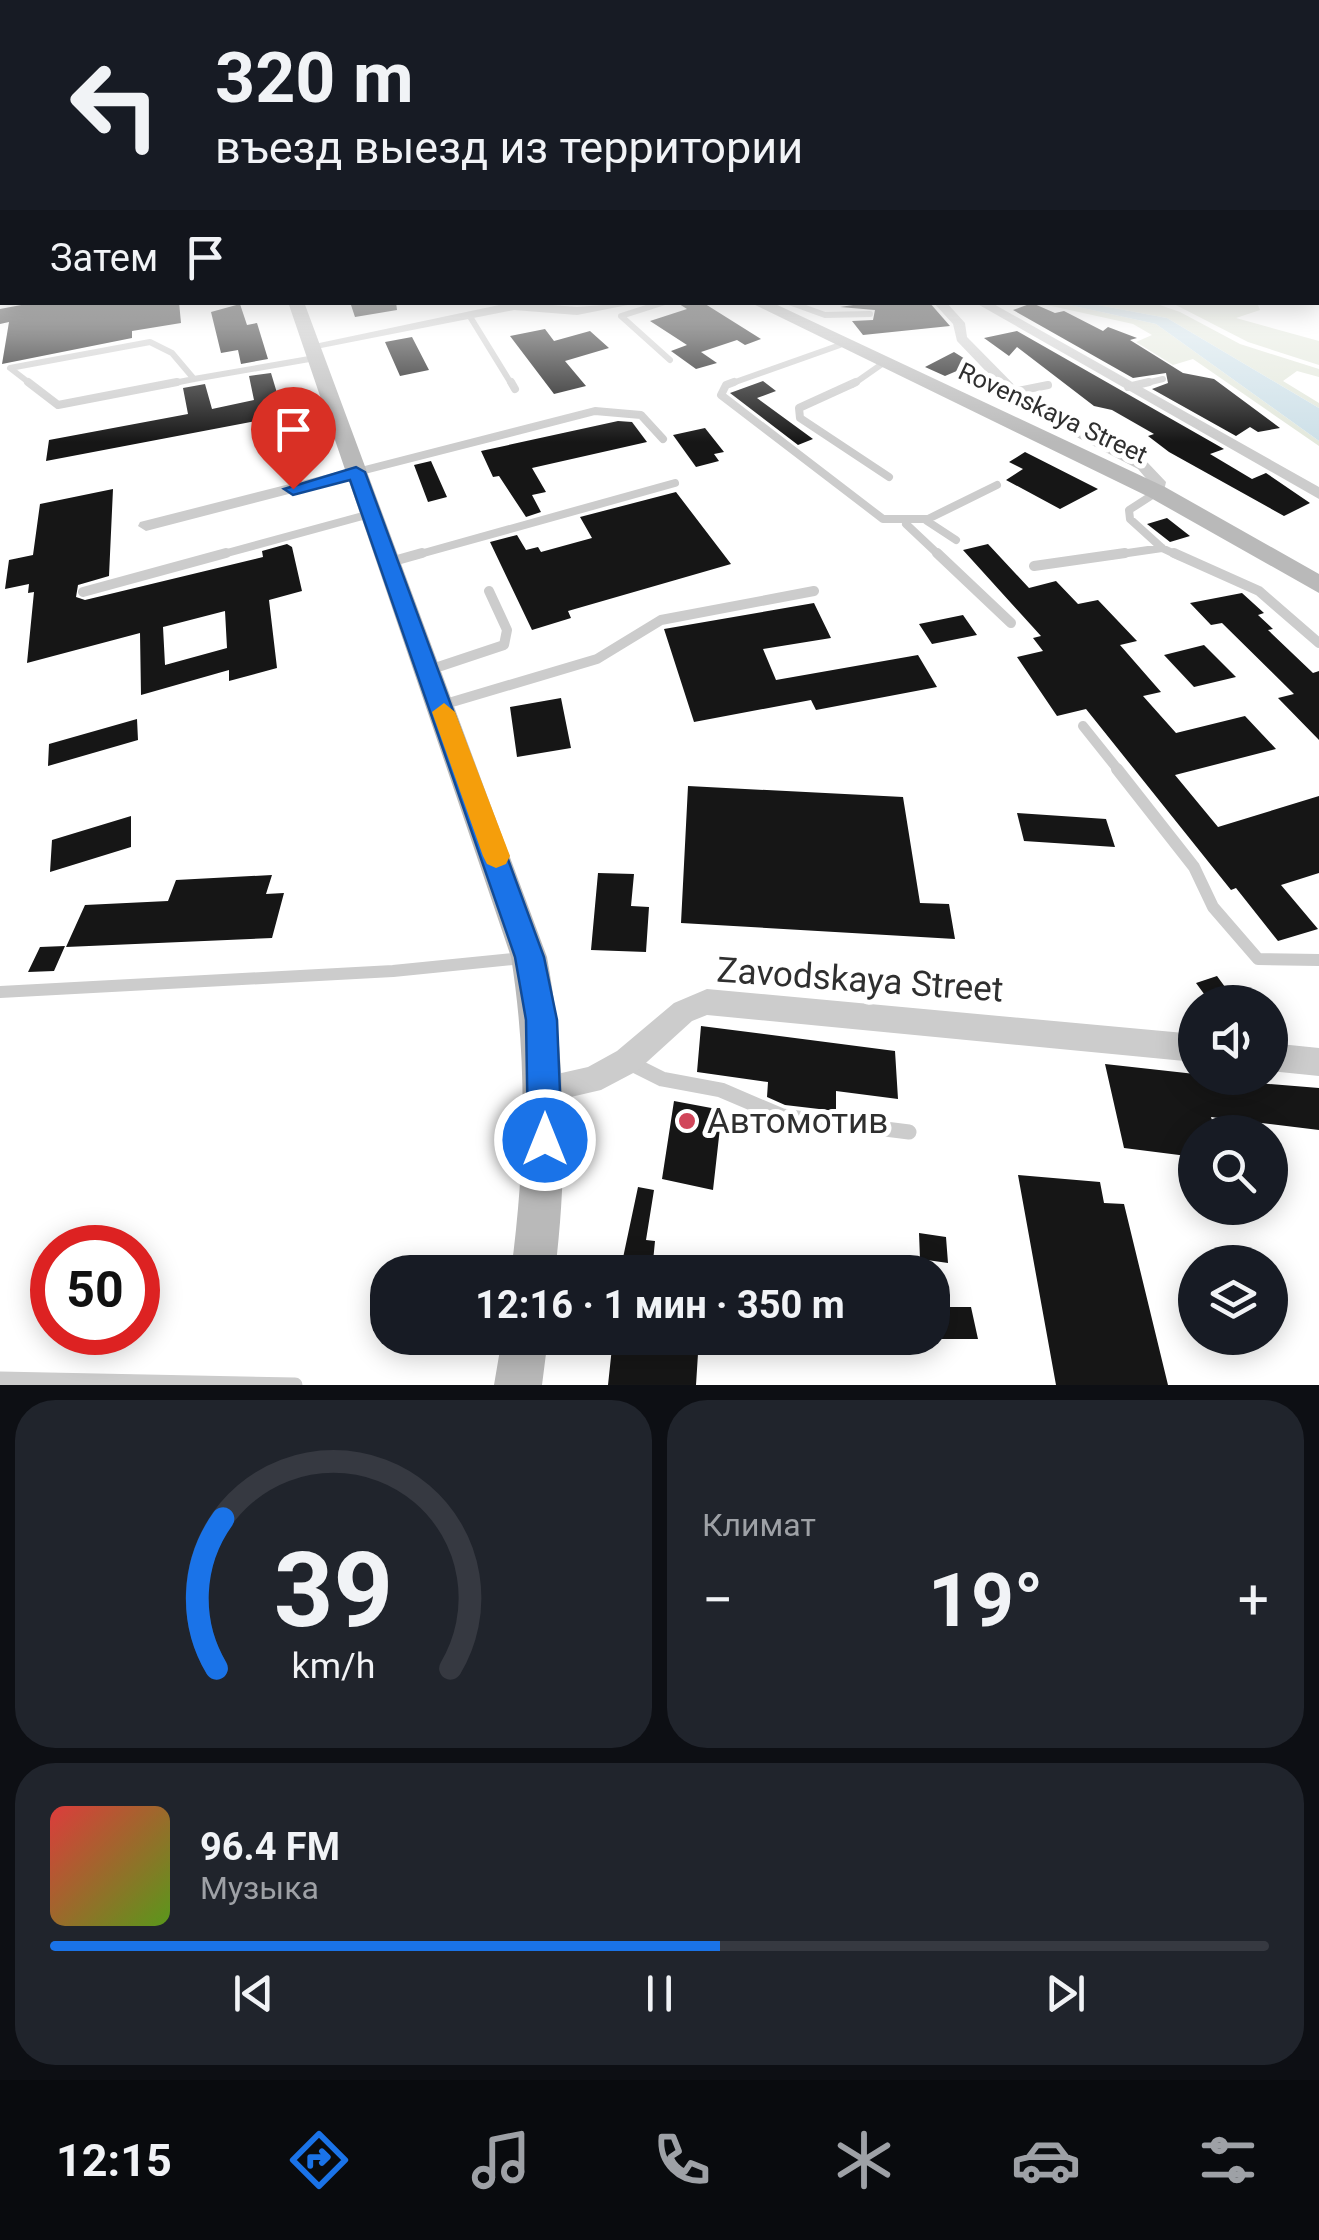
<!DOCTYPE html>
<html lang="ru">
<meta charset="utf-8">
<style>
:root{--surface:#171b24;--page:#20242c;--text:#f1f3f6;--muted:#9ea1a6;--line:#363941;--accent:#1a73e8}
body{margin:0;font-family:Roboto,sans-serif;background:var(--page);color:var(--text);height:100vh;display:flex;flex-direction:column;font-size:38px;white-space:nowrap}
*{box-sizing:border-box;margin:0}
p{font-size:32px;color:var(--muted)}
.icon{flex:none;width:55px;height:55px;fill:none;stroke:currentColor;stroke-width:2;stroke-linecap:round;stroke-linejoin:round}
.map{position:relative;height:1385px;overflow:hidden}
.panel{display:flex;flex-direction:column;gap:15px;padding:15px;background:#0d0f14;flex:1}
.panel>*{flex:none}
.hud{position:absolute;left:0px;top:0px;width:1320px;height:305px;box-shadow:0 5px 25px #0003;background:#171b24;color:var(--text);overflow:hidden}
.fabs{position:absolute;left:1178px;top:985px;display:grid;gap:20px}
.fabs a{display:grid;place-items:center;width:110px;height:110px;border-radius:50%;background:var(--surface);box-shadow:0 5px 25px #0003;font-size:50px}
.speed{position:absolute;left:30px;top:1225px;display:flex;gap:20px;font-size:50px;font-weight:700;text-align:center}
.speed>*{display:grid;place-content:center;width:130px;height:130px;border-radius:50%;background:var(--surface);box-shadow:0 5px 25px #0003;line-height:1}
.speed .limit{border:15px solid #d22;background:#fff;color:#111}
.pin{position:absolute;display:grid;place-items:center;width:85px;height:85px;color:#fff;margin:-102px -42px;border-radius:50% 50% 50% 0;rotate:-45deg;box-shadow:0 0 10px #0007}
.pin .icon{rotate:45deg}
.me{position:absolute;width:110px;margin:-55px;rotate:0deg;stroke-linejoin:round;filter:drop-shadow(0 0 8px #0008)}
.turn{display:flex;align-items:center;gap:35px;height:210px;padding:0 50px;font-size:45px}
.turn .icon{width:130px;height:130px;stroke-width:2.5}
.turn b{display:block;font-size:70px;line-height:85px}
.then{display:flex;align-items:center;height:95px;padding:0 50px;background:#0003;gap:20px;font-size:38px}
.big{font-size:75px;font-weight:700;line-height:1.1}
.panel .card{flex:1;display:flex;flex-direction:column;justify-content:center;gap:15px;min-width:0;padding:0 35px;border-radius:40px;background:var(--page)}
.panel .dial{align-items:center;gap:0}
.dial svg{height:260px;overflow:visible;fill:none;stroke:var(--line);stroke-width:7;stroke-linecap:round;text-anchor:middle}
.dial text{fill:var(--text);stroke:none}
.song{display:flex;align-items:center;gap:30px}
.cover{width:120px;height:120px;border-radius:15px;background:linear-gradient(135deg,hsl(0 70% 55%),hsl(90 70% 35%))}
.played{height:10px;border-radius:5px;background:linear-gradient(90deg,var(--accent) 55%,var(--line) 55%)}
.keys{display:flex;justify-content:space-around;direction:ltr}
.heat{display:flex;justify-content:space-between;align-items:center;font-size:55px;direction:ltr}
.panel .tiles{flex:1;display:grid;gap:15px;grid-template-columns:1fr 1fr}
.card:last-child{grid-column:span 2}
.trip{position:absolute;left:370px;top:1255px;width:580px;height:100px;border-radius:40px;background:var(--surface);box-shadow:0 5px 25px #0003;font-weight:700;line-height:100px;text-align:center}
.tabs{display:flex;height:160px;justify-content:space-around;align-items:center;background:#090b0e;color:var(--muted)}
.tabs .icon{width:70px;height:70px}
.tabs .active{color:var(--accent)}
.tabs b{font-size:45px;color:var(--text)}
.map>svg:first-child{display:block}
.green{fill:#e3e8dc}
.water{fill:#cde0e8}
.building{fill:#161616;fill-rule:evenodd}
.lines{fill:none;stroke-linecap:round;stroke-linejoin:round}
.service-far4{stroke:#ccc;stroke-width:6}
.service-far3{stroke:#ccc;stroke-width:8}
.service-far2{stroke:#ccc;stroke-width:10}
.service-far1{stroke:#ccc;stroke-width:12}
.service{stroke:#ccc;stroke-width:15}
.minor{fill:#ccc;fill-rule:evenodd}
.secondary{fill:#b9b9b9;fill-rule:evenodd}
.route{fill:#1a73e8;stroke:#114b97;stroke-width:2.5}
.slow{fill:#f59e0b}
.poi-dot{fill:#d1465a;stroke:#fff;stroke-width:4}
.labels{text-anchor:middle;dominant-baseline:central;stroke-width:10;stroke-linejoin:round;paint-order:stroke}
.far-street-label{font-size:25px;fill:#2f2f2f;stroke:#fff}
.near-street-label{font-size:35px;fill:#2f2f2f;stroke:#fff}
.near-poi-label{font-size:35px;fill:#2f2f2f;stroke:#fff;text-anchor:start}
</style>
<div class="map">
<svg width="1319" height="1385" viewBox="0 0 1319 1385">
<rect width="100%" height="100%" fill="#fff"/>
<path class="green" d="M1151,302l29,10 60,32 79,25v8l-22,-6 -14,10 36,22v5l-152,-90 -80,-15z
M1038,303h22l96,21 163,117v5l-126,-87 -20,6 -37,-23 16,-7 -19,-11z
M1172,303h85l3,7 -24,8 83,23v24l-71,-23z"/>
<path class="water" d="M1060,303h27l80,15 152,90v33l-163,-117z"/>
<path class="building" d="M37,302h142l2,21 -49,8v7l-130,26 7,-42 -9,2v-15z
M350,302h46l1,8 -42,7z
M676,302h26l59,37 -16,6 -8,-5 -36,12 16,11 -21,6 -25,-18 16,-6 -37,-24 37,-12z
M873,302h56l21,24 -87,9 -11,-14 21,-1 2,-10 -35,-3z
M1032,303l23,10 9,-2 39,20 5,-4 29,11 -7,2 53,33 31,6 66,49 -22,4 -8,-5 -14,9 -84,-47 16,-6 -2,-10 -33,5 -120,-68z
M240,304l7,21 10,-2 11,36 -27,5 -3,-14 -17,3 -10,-41z
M545,329l9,12 36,-10 19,17 -44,13 21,25 -32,8 -44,-58z
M1017,331l207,118 -14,5 42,25 14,-6 44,30 -26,13 -115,-64 -21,-16 6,-2 -42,-24 -18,-4 -77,-59 -8,9 -25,-18z
M412,337l17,33 -29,6 -15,-34z
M954,352l19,12 -28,12 -20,-9z
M271,373l18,60 -17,4 -5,-18 -221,42 3,-21 139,-26 -5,-26 22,-4 7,25 42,-9 -5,-24z
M763,381l13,10 -19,7 56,41 -15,6 -68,-52z
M618,421l14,1 15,20 -115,26 14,24 -14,3 9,17 -15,5 -27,-41 -6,1 -12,-26z
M705,428l19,24 -10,2 5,7 -23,6 -23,-32z
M1025,452l73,37 -38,20 -54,-29 17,-11 -14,-7z
M431,461l16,36 -19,5 -14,-37z
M113,489l-4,87 -31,9 -2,12 9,3 178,-43 -1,-6 25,-7 5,3 10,44 -33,9 8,68 -48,13v-11l-88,25 -1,-62 -113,30 7,-71 -6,1 1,-9 -24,5 4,-29 24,-5 7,-51zM225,611l2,37 -62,17 -2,-38z
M676,492l55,72 -163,47 3,7 -39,12 -42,-88 27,-7 9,15 12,-3 3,5 51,-14 -12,-21z
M1167,518l23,18 -20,6 -23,-18z
M988,544l41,44 27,-7 22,23 20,-4 39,41 -17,4 41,47 -18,4 33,37 69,-17 31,33 -101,26 43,52 101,-31v77l-38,12 37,44 -40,12 -42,-53 -5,2 -145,-181 -29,7 -40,-59 26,-6 -10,-13 8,-2 -78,-86z
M1242,593l22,20 -6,2 15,14 -5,1 45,43 6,-2v69l-41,-42 16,-4 -72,-71 -11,2 -21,-22z
M814,603l17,35 -68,11 13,31 142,-25 19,32 -121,23 -5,-10 -117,22 -30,-93z
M963,615l14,20 -45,9 -13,-20z
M1204,645l32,32 -42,10 -30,-32z
M561,698l10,50 -54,9 -7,-50z
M137,719l1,21 -90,26 1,-22z
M688,786l215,11 17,106 29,1 6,35 -274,-16z
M1017,813l89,6 9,28 -91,-6z
M131,816v31l-81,25 2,-32z
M598,873l36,1 -3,32 18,1 -3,45 -55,-2z
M272,875l-6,19 18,-1 -12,45 -206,9 19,-42 83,-4 8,-21z
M65,946l-11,25 -26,1 12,-25z
M1217,976l19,26h-26l-14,-19z
M701,1026l194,25 3,48 -62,-8v20l-51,-6 -18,-8 1,-15 -71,-10z
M1105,1064l90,10v4l124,10v42l-108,-13 5,15h-21v25l-71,-9z
M674,1101l48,9 -9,80 -51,-11z
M1018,1175l82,7 4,21 20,1 44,181h-112z
M638,1187l16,3 -8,50 9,1 -3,31h-32z
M919,1233l27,4 2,26 -28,-4z
M932,1307h39l7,32h-46z
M613,1338h86l-3,47h-88z"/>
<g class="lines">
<path class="service-far4" d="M665,302l-44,14 49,44
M789,302l36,13 45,-1
M469,315l43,70
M194,379l121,-21
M32,385l-22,-17 140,-26 22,11 22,26
M164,385l30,-6
M727,385l113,-40
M852,385l30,-21
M1138,385l25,-6"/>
<path class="service-far3" d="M28,382l30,23 119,-23
M511,382l4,7
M734,382l-8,3 -5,10 162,124h45l69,-34
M856,382l-57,26 1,10 89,59
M1128,387l21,-5
M1013,392l35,-7
M357,472l238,-61 46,4 22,24
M1157,492l-28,18 1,9 32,29 17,8
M927,521l29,19
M906,524l34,32
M216,556l154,-42
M413,556l262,-73
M1107,556l55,-8"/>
<path class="service-far2" d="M937,553l74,70
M1174,553l85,38 60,52
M390,562l32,-9
M1034,566l91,-13
M83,592l143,-39
M429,670l75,-25 3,-15 -18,-39
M442,705l155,-46 64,-39 153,-29
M1083,726l36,45"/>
<path class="service-far1" d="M1117,769l77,98 19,40 45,52 61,1
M0,992l393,-21 130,-13"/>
<path class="service" d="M632,1064l30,15 59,11 61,26 127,16
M0,1379l295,6"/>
<path class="minor" d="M514,302l63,5 66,-5 -66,13 -63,-5 -203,40 -6,-4z
M933,302h13l19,21 2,14 64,65 117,61 18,19 -3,13h-12l-1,-12 -12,-14 -117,-61 -64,-67 -4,-17z
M974,302h16l329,185v12z
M357,467l8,5 -3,3 -216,56 -8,-5 2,-4z
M707,989l488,45v28l-488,-47 -15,6 -55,50 -36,19 -56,13 -10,-4 -4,-10 4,-10 53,-12 29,-16 57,-48z
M1270,1043l49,5v28l-49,-5z"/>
<path class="secondary" d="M288,302h16l243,655c19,105 21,210 8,315h-44c14,-106 17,-209 0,-315z
M749,302h22l394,185 154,87v19l-170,-96z
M502,1338h46l-6,47h-48z"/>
</g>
<linearGradient id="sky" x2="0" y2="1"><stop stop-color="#9dc6e8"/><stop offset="0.56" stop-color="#fff"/><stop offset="1" stop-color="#fff" stop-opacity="0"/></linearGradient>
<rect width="1319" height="442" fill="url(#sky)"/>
<path class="route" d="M356,467l9,5 179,485 13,63 5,120 -5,12 -12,5 -12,-5 -5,-12 -2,-120 -11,-63 -165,-477 -57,15 -9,-6z"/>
<path class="slow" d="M444,703l11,9 55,144 -4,8 -10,4 -9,-4 -4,-8 -51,-144z"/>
<circle class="poi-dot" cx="687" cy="1121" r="10"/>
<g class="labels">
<g class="far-street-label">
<text transform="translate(1053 413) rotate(25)">Rovenskaya Street</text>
</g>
<g class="near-street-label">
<text transform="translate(860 980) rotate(4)">Zavodskaya Street</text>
</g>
<g class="near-poi-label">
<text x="707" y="1121">Автомотив</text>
</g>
</g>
</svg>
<div class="fabs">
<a><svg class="icon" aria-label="sound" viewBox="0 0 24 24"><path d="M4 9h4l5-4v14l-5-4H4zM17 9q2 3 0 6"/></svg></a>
<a><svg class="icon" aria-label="search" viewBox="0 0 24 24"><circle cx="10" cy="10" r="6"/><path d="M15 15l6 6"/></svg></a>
<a><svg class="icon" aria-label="layers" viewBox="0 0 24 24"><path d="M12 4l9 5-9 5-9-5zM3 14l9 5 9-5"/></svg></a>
</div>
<div class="speed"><div class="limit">50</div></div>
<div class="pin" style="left:293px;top:489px;background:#d93025"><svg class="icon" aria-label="arrive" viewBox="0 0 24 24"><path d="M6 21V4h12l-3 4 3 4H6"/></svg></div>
<svg class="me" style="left:545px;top:1140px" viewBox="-20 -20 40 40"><circle r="17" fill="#1a73e8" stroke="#fff" stroke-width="3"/><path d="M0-11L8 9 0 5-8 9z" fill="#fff"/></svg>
<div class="trip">12:16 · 1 мин · 350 m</div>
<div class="hud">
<div class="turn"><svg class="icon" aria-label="left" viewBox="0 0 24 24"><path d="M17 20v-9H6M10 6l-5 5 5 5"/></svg><div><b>320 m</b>въезд выезд из территории</div></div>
<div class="then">Затем<svg class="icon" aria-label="arrive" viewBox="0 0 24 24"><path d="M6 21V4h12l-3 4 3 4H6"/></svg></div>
</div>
</div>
<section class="panel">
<div class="tiles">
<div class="card dial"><svg viewBox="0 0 100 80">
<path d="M14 69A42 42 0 1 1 86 69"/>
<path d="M14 69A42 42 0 0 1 16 23" stroke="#1a73e8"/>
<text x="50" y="56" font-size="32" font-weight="700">39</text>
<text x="50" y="72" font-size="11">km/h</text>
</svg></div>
<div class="card"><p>Климат</p>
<div class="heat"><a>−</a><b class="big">19°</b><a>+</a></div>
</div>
<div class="card">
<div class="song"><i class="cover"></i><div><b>96.4 FM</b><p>Музыка</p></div></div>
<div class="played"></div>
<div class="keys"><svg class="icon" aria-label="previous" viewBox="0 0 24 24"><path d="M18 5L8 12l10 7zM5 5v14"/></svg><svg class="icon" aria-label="pause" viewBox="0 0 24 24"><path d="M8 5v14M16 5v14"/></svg><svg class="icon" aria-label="next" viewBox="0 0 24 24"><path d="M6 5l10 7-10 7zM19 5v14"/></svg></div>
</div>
</div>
</section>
<nav class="tabs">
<b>12:15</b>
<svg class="icon active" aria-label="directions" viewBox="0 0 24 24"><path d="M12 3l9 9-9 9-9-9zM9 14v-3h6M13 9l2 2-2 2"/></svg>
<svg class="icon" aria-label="music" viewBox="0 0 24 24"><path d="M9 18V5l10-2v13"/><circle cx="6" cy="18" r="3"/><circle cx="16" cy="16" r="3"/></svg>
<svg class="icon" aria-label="phone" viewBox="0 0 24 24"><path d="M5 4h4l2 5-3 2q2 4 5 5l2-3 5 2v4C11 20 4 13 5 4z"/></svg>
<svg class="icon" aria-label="climate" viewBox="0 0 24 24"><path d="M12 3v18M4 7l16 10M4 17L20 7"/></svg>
<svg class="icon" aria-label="car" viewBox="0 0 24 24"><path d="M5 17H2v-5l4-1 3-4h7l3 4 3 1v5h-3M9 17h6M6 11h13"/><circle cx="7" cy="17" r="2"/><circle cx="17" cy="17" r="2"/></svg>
<svg class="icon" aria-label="filters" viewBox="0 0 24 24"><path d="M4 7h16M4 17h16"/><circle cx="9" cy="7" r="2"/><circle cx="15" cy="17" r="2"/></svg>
</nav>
